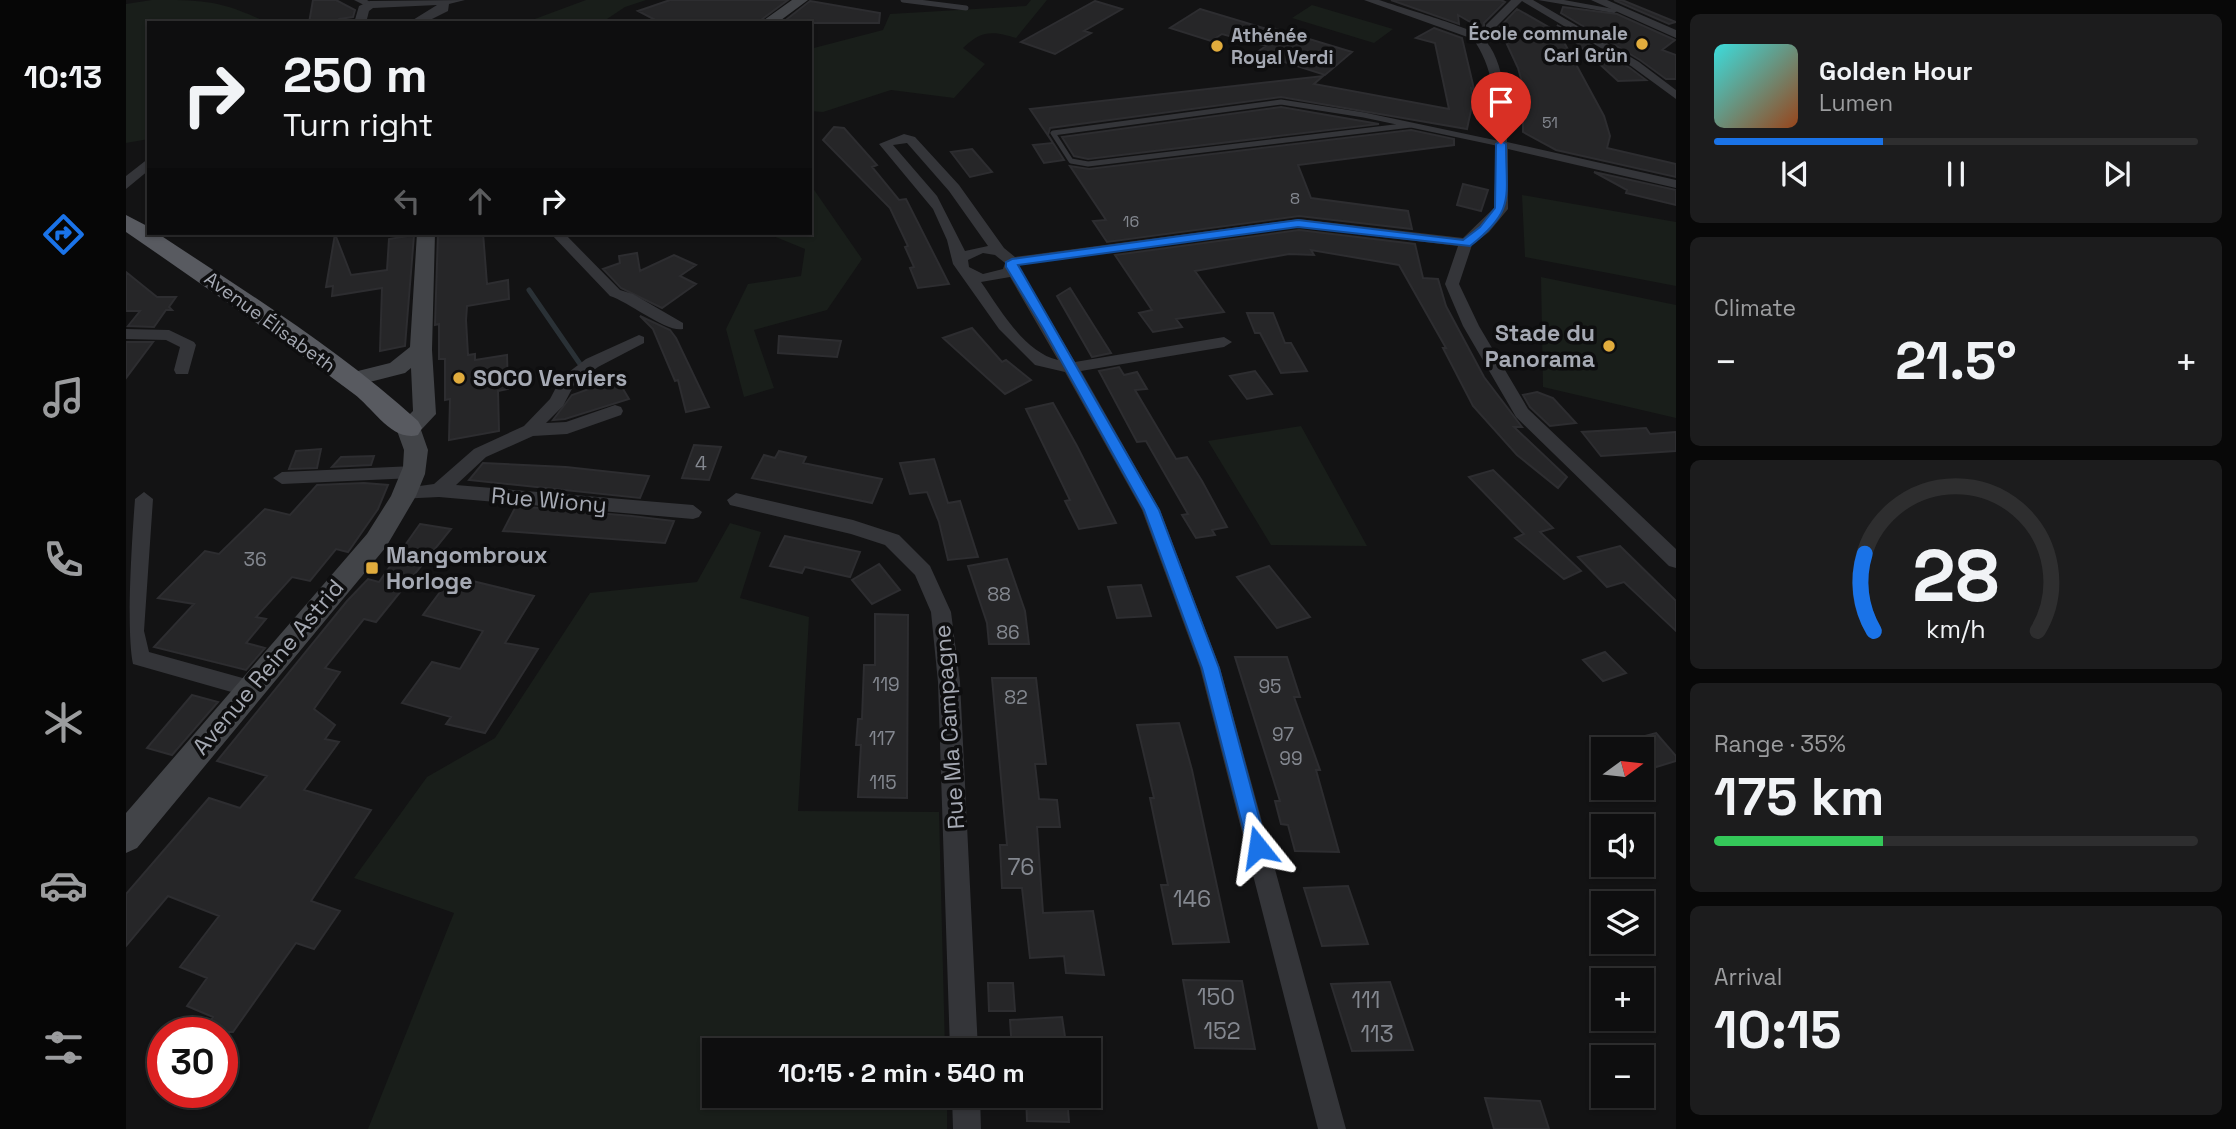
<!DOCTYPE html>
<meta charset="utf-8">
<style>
:root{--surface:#0e0e0f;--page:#1c1c1d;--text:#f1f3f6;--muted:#9b9c9e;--line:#2e2e2f;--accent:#1a73e8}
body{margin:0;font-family:"Space Grotesk",sans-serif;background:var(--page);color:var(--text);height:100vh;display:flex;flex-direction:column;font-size:26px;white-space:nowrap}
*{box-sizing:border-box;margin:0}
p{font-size:23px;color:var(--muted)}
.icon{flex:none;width:38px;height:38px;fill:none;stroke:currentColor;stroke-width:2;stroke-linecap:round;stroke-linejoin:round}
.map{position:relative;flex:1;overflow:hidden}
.details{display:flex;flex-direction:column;gap:14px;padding:14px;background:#080808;width:560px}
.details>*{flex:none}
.banner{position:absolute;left:21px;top:21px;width:665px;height:214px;border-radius:0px;box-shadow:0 2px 5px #0004,0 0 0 2px var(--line);background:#0e0e0f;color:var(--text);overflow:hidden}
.needle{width:46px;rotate:75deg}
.fabs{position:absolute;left:1465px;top:737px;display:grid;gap:14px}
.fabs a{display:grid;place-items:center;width:63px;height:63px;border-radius:0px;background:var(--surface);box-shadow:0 2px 5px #0004,0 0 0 2px var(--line);font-size:35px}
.speed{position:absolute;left:21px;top:1017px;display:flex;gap:14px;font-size:35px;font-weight:700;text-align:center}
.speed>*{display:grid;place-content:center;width:91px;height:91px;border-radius:50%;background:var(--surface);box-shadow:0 2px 5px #0004,0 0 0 2px var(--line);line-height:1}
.speed .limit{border:10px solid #d22;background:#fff;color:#111}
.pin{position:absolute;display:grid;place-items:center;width:60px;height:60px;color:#fff;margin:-72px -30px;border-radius:50% 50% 50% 0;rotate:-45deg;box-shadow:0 0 7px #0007}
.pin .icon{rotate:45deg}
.me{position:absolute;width:77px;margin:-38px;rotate:345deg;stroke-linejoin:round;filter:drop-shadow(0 0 5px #0008)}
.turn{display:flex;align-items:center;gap:24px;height:147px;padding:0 21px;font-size:32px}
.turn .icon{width:91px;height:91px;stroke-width:2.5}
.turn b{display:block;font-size:49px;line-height:60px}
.lanes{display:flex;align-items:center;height:66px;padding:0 21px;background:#0003;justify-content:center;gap:35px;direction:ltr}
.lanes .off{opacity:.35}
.big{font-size:52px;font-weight:800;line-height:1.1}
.details .tile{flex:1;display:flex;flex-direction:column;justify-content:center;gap:10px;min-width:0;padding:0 24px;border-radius:10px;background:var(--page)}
.details .dial{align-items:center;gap:0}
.dial svg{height:182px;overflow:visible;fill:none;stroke:var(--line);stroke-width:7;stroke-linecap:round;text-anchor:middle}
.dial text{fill:var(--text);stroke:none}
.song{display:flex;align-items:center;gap:21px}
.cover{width:84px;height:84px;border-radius:10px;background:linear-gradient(135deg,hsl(180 70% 55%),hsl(20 70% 35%))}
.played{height:7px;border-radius:4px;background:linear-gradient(90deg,var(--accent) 35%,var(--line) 35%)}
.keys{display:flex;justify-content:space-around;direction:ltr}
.heat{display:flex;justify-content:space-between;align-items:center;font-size:38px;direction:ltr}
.charge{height:10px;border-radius:5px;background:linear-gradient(90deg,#34c759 35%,var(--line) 0)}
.trip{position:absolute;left:576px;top:1038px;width:399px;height:70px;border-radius:0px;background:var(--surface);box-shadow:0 2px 5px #0004,0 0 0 2px var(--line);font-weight:800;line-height:70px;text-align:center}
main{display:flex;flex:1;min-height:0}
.tabs{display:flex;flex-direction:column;width:126px;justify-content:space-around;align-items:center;background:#060606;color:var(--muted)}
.tabs .icon{width:49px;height:49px}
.tabs .active{color:var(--accent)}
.tabs b{font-size:32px;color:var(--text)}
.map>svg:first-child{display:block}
.green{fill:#191e1a}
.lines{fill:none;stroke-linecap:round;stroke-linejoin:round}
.stream{stroke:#2a3136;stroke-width:5}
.building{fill:#262628;stroke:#2d2d30;stroke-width:2}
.service{stroke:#343539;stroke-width:5}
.minor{fill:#343539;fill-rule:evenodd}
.tertiary{fill:#343539;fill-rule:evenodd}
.secondary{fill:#424448;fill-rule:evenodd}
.trunk{fill:#585a60;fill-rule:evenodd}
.route{fill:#1a73e8;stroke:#114b97;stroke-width:2}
.poi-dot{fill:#e1ac3d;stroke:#0e0e0f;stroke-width:2.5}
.labels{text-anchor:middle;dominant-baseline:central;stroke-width:7;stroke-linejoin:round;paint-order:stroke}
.far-number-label{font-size:16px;fill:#848890}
.far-poi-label{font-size:19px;font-weight:bold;fill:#a5a9b3;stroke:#0e0e0f;text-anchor:end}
.far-street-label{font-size:19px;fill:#a5a9b3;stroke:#0e0e0f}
.number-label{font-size:19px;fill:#848890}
.poi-label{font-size:23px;font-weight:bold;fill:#a5a9b3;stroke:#0e0e0f;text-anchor:start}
.street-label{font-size:23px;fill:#a5a9b3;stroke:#0e0e0f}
.near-number-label{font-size:23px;fill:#848890}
</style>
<main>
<nav class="tabs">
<b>10:13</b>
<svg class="icon active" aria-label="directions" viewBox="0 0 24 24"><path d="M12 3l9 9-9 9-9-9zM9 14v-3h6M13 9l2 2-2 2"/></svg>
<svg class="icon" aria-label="music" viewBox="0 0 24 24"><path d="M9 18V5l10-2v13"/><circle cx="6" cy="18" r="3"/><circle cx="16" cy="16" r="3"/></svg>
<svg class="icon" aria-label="phone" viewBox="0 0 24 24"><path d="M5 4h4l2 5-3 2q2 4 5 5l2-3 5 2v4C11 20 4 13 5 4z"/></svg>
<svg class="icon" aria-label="climate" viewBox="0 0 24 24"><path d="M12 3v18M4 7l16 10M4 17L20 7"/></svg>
<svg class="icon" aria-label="car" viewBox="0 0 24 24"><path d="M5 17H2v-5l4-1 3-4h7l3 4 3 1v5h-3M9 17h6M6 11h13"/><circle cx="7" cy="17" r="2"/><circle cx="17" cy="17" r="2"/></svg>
<svg class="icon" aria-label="filters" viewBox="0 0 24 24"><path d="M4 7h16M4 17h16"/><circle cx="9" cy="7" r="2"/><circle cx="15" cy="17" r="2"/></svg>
</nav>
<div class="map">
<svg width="1550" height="1129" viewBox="0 0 1550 1129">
<rect width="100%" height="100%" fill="#131314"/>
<path class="green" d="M26,0c52,0 68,0 116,23h-119v116l-23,4v-139z
M460,0h60l-21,7 -24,16h-77z
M905,0h16l-31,38c-24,-7 -34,-8 -53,10l22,16 -31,34 -63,-8 -68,22 -13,-1v-62l73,-19 7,-16 136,-8z
M1186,5l81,24 -19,14 -82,-25z
M684,184l52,75 -35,51 -73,20 20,58 -30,9 -18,-68 22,-45 53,-8 4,-27 -39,-16h44z
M1396,195l154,27v64l-151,-29z
M1415,277l135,28v113l-133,-31z
M1175,426l66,120 -96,-1 -63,-104z
M604,523l31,9 -21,66 69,19 -11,194 141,1 6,238h-231v46h233v33h-579l86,-216 -100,-35 73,-101 68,-39 95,-145 107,-11z"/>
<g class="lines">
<path class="stream" d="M403,290l51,74"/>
</g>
<path class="building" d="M187,0h23l19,10 -2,7 -14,2 -1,4h-29z
M544,0h118l-31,23h-96l-23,-12z
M1265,0h110l4,2 -21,21v7l-26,-15 1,9z
M1488,0h8l54,22 -7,2z
M684,1l70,12 -1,10h-97z
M969,1l27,8 -38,22 7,2 -36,21 -34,-12z
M1437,7l54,7 58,26 -13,10 14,5v24h-10l-26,-19 -79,-47z
M1074,9l70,21 3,-2 79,24 -27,23 -69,-22 10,-7 -44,-12 -11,7 -41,-13z
M1391,9l42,24 45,83 6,20 -3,12 69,16v13l-120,-27 -33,-18v-46l-5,-18 -12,-26 -19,-10 9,-1z
M1431,25l73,43 16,12 -28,1z
M1308,28l28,10 12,51 -3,-1 2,13 -6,28 -186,-32 -231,31 -2,7 16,25 -20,3 -11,-18 20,-2 -23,-34 293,-33 -9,8 135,25 -14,-66 -19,-5z
M1155,107l98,17 -291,35 -14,-3 -12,-19z
M708,127l10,1 33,37 -5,2 27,33 7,-1 43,85 -31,4 -8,-20 4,-1 -9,-20 3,-1 -18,-38 -67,-68z
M1285,130l43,9v6l-156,20 13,33 97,13 4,18 -113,-13 -192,26 -14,-21 13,-1 -36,-54 19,3z
M846,149l20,23 -22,5 -19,-25z
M1468,172l82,18v15l-50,-12 1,-3z
M1337,184l25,6 -7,21 -24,-6z
M1173,230l116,14 8,34 15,1 8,27 38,71 38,50h-8l53,50 -9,11 -41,-33 -44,-49 -30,-58h3l-47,-83 -88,-15 3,5 -25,-1 -94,17 29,41 -48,7 6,8 -29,5 -14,-19 13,-3 -37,-55z
M312,233h45l4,51 21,-4 1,19 -42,7 -1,14 2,35 7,-1v6l32,-5 1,34 -10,2 1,40 -50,9 1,-41 -5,1v-41h-6v-35l-4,1z
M209,234l16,41 36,-5 2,-31 25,-4 -9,111 -25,5 2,-63 -50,8 1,-10 -7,1z
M511,253l3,18 34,-16 22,10 -16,11 16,8 -34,24 -41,-20 -18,-19 17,-6 -1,-7z
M0,272l31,25h19l-7,10 3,3h-6l-12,17 -26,-1 12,-15h-14z
M944,288l41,65 -19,4 -35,-61z
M1121,313h26l12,30h6l16,28 -26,2 -21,-40h-5z
M514,316l30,14 6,8 33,69 -23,5 -8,-32 -3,1 -22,-52z
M846,328l30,34 4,-2 25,20 -26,14 -62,-56z
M653,336l62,5 -4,16 -59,-4z
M0,342h27l-27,36z
M993,367l5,8 13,-3 10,17 -12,1 41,69 11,-2 15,24 25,46 -15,3 3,5 -19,3 -14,-23 6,-1 -42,-73 -9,1 -38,-71z
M1129,371l17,23 -25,5 -17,-23z
M491,379l12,20 -64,20 -12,1 19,-25z
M1411,392l16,6 23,25 -26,3 -20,-19 -7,-12z
M927,403l24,43 39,77 -37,6 -14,-28 5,-1 -44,-91z
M1520,428l4,6 26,-2v19l-75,5 -19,-24z
M568,445l27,2 -12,33 -27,-2z
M195,449l-4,19 -28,1 7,-18z
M653,451l27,6 -3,6 79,16 -10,24 -120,-25 12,-23 11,3z
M248,456l-3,9 -39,2 9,-10z
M808,459l14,44 12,-2 18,56 -30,3 -9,-38 -12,-30 -17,2 -10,-31z
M357,463l83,4 83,9 -9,22 -171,-18z
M1367,470l60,58 -13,4 41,39 -17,8 -49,-41 9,-4 -55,-57z
M238,483l24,2 -10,24 -30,43 -12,-3 -26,32 -18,-4 -36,40 10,2 -20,24 19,5 -19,22 -92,-23 40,-43 -36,-6 47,-47 14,3 46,-45 25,6 27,-30z
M390,506l116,10 42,5 -9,22 -162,-12z
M294,524l31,5 -75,93 -12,-3 -39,49 15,4 -26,37 21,16 -10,14 14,3 -35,48 67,20 -60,91 29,10 -26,38 -18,-6 -63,89h-31l11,-15 -26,-11 20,-28 -27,-11 39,-51 -51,-20 -42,50v-52l83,-96 31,10 27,-32 -50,-15 130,-160 21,-22 11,3z
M659,536l75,16 -10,25 -45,-10 -3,6 -32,-7z
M1494,546l56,55v30l-52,-49 -17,5 -29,-30z
M881,559l18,52 4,33h-40l-2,-21 -19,-57z
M753,564l21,26 -28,14 -20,-24z
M1143,566l41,51 -33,11 -40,-51z
M326,576l82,20 -29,47 33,6 -53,84 -39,-9 5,-7 -49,-14 30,-41 28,7 23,-38 -60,-16z
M1015,585l10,31 -34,2 -9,-31z
M749,614l33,1 -1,183 -49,-1 3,-52h-5l2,-26h4l2,-54h11z
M1479,652l21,21 -23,8 -20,-21z
M1109,657h52l13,40h-6l26,73h-4l23,82 -44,-1 -7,-26 -7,-1 -6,-23h5z
M866,678h44l10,86h-11l4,35 18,1 3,27h-23l6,86 50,-2 11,64 -38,-2 -2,-17 -34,2 -8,-70h-20l-2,-43h7z
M66,695l26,7 -46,53 -25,-7z
M1053,723l13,47 37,172 -56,2 -12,-59h7l-18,-87h4l-17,-73z
M1530,733l20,23v5l-20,6 -23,-28z
M1222,886l20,58 -46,2 -18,-58z
M1057,980l59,1 13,68 -60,-1z
M1264,982l23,68 -61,1 -21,-67z
M862,983h25l2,28h-26z
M936,1017l5,33h-55l-2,-30z
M900,1096h41l2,26 -42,-1z
M1359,1098l55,3 9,28h-55z"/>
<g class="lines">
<path class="service" d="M777,0l63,8
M1285,125l-323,39 -17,-3 -18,-28 228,-31 83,13 137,29"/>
<path class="minor" d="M228,0h13l8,5 -5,3z
M1238,0h15c17,6 94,28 103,37 25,24 24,73 25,105l169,38v8l-168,-39v60l-19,23 -17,13 -13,39 20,42 49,83 148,140v19l-7,-2 -153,-149 -53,-91 -18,-42 13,-38 -159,-19 -281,38 57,97 149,-25 8,5 -8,5 -143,24 79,139 60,158 126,461h-28l-118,-461 -58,-158 -77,-138 -30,-7 -36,-36 -46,-65 -6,-24 -14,-31 -54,-65 25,-10 11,3 44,48 45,63 11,9 284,-38 164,19 31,-30c1,-52 12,-124 -21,-169zM781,143l42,48 39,55 -23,5 -28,-55 -44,-51zM857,253l12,2 10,8 -2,6 -20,5 -14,-7 -1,-7zM884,277l48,83c-34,-8 -58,-51 -77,-78z
M1385,0h22l106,62 37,28v9l-45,-33 -109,-65 -28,28h-8v-4z
M1412,0h26l55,10 -5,3z
M424,233h14l56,57 13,4 50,29v6c-16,4 -54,-27 -73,-33z
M0,329l43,1 25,12 2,3 -8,29h-12l-2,-4 6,-23 -14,-7 -40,-1z
M513,335l5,2v6l-46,24 -24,18 -11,21 -17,17 20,-1 49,-17 6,2 2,4 -2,4 -54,19 -34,2 -47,21 -30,28 237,20 9,7 -3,5 -6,2 -254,-22 -41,2 -3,-5 3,-5 36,-5 40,-35 50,-23 26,-27 11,-21 25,-19z
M288,466l9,6 -9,6 -132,6 -9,-6 9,-6z
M18,492l9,7 -9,132 5,21 108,30 3,6 -3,6 -8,3 -116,-33c-7,-34 -1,-125 2,-165z
M610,493l117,27 46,15 31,31 21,46 9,70 18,368h-28l-12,-368 -7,-70 -16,-37 -30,-30 -34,-11 -121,-29 -3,-5z
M826,1096h28l1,33h-28z"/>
<path class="tertiary" d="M339,0l-16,4 -1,7 -24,12h-16l29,-18 -64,3 -4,3 -3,12h-12l5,-17 11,-5z
M1465,0h16l69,30v8z
M23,158v12l-23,19v-13z"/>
<path class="secondary" d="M666,0h16l-31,23h-17z
M291,233h18l-3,117 4,64 -15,16 7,20 -3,24 -9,22 -30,51 -249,301 -11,5v-40l241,-279 24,-38 12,-29 1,-17 -8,-22 17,-17 -2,-43 -6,5 -55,14 -8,-2 -3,-5 3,-5 48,-12 20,-16z"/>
<path class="trunk" d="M0,215l23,12v6h8c89,59 182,116 261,188l4,7 -4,7c-26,7 -45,-27 -64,-41 -75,-56 -151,-109 -228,-162z"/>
</g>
<path class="route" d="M1375,141l5,3c0,54 10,66 -36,102l-172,-19 -280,38 141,245 60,158 48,179 -2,7 -7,3 -7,-3 -3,-7 -46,-179 -58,-158 -101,-182 -37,-61v-5l6,-3 286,-39 165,20 17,-13 15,-19 1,-64z"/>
<g class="poi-dot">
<circle cx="1516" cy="44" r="7"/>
<circle cx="1091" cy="46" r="7"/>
<circle cx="1483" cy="346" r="7"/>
<circle cx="333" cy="378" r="7"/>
<rect x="239" y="561" width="14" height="14" rx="3.5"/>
</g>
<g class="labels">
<g class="far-number-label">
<text x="1424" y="122">51</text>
<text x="1169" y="198">8</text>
<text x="1005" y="221">16</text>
</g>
<g class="far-poi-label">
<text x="1502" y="33">École communale<tspan x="1502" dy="22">Carl Grün</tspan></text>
<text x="1105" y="35" text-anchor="start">Athénée<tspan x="1105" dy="22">Royal Verdi</tspan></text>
</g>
<g class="far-street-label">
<text transform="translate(144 322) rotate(36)">Avenue Élisabeth</text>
</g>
<g class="number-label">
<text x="575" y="463">4</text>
<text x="129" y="559">36</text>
<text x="873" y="594">88</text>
<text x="882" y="632">86</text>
<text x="760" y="684">119</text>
<text x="1144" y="686">95</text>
<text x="890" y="697">82</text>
<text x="1157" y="734">97</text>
<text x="756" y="738">117</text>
<text x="1165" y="758">99</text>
<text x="757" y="782">115</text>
</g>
<g class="poi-label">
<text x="1469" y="333" text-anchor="end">Stade du<tspan x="1469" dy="26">Panorama</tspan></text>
<text x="347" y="378">SOCO Verviers</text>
<text x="260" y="555">Mangombroux<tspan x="260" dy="26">Horloge</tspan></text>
</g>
<g class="street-label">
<text transform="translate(423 500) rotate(5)">Rue Wiony</text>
<text transform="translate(142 667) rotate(-50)">Avenue Reine Astrid</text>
<text transform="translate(823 727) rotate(-94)">Rue Ma Campagne</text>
</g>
<g class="near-number-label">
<text x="895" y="867">76</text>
<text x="1066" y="899">146</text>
<text x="1090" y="997">150</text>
<text x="1240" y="1000">111</text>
<text x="1096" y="1031">152</text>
<text x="1251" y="1034">113</text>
</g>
</g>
</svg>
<div class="fabs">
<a><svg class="needle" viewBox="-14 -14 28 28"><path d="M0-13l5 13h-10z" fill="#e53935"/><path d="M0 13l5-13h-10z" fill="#9b9c9e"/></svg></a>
<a><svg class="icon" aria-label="sound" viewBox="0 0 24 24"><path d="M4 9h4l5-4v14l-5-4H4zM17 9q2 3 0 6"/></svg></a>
<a><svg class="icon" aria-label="layers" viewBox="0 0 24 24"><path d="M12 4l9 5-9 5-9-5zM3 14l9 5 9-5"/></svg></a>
<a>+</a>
<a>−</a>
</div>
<div class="speed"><div class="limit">30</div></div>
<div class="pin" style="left:1375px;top:144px;background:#d93025"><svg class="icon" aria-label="arrive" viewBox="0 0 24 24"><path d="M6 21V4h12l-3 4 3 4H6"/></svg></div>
<svg class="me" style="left:1132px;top:847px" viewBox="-20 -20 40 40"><path d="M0-17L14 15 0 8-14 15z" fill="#1a73e8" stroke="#fff" stroke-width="4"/></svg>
<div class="trip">10:15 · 2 min · 540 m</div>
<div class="banner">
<div class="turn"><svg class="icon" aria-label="right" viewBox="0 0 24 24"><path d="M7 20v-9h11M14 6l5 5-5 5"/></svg><div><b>250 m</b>Turn right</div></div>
<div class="lanes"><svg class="icon off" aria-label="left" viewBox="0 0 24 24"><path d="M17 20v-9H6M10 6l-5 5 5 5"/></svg><svg class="icon off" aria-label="ahead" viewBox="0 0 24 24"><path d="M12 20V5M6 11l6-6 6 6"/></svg><svg class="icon" aria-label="right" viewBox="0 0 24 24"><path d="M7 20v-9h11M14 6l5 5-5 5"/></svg></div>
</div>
</div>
<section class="details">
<div class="tile">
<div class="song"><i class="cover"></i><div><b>Golden Hour</b><p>Lumen</p></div></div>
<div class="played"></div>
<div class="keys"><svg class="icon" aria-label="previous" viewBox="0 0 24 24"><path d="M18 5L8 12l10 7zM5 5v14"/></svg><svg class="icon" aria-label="pause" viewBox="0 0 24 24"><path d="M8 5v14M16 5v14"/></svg><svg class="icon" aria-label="next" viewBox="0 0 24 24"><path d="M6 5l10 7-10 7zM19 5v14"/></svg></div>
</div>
<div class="tile"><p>Climate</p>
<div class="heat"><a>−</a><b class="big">21.5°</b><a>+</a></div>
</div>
<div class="tile dial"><svg viewBox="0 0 100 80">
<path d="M14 69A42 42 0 1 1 86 69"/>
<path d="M14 69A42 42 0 0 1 10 35" stroke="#1a73e8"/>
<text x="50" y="56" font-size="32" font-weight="700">28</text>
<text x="50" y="72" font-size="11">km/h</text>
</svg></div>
<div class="tile"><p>Range · 35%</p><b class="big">175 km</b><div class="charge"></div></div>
<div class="tile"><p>Arrival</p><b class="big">10:15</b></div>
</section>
</main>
